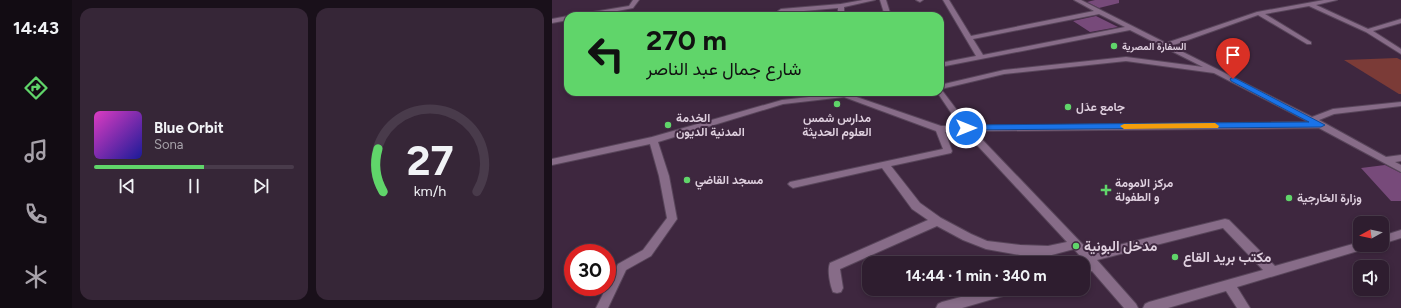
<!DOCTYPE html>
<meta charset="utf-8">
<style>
:root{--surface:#2e1d2f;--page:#362637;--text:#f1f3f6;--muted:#a7a2aa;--line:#493b4b;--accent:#60d56a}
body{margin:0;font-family:Figtree,Vazirmatn,sans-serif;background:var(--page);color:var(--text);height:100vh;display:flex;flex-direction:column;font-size:15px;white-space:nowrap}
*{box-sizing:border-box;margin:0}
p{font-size:13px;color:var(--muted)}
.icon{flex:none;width:22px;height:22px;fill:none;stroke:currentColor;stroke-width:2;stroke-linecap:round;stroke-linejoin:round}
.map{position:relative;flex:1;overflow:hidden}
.sheet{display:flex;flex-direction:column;gap:8px;padding:8px;background:#19101a;width:480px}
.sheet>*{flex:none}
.hud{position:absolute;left:12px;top:12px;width:380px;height:84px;border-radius:12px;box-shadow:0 2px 6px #0003,0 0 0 1px var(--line);background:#60d56a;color:#111;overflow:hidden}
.needle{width:26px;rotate:262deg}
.fabs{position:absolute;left:801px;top:216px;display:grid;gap:8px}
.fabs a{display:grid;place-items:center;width:36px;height:36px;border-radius:8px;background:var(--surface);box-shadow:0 2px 6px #0003,0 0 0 1px var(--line);font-size:20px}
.speed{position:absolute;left:12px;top:244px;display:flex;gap:8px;font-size:20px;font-weight:700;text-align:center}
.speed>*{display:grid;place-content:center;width:52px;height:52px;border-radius:50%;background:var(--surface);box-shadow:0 2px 6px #0003,0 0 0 1px var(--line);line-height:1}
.speed .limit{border:6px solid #d22;background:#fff;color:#111}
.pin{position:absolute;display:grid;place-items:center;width:34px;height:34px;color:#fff;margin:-41px -17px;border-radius:50% 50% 50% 0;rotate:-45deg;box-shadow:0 0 4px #0007}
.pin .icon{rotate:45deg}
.me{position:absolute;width:44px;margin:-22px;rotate:90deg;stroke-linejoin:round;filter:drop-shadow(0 0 3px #0008)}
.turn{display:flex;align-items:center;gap:14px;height:84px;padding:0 16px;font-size:18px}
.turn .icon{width:52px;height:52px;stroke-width:2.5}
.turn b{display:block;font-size:28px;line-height:34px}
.sheet .tile{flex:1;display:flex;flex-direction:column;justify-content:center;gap:6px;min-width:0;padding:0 14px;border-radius:12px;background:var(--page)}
.sheet .dial{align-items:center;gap:0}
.dial svg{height:104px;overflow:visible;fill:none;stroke:var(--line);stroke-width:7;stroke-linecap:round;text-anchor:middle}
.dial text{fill:var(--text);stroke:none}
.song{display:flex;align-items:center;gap:12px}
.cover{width:48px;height:48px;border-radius:6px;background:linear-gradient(135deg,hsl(310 70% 55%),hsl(240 70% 35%))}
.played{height:4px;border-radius:2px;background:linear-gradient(90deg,var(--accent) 55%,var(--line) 55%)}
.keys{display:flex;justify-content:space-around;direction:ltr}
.sheet .tiles{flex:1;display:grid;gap:8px;grid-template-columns:repeat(2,1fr)}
.trip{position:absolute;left:310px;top:256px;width:228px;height:40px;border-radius:12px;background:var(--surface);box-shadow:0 2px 6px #0003,0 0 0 1px var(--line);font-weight:700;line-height:40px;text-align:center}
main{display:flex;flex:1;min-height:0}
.tab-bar{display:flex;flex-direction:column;width:72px;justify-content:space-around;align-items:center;background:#120c13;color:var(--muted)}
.tab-bar .icon{width:28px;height:28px}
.tab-bar .current{color:var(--accent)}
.tab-bar b{font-size:18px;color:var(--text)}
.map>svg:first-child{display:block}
.green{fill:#7b3b37}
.building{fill:#774a7a}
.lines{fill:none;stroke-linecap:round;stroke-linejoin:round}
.minor-casing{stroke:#58455a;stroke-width:2}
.minor{fill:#876c88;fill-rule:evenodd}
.route{fill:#1a73e8;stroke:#114b97}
.slow{fill:#f59e0b}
.poi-dot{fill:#60d56a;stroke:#3e273f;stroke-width:1.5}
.labels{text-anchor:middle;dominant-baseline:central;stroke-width:4;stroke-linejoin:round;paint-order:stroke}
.far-poi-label{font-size:10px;font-weight:bold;fill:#dfd0df;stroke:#3e273f;text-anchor:start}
.poi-label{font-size:12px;font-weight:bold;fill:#dfd0df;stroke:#3e273f;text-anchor:start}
.near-poi-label{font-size:14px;font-weight:bold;fill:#dfd0df;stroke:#3e273f;text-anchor:start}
</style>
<main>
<nav class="tab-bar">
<b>14:43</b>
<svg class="icon current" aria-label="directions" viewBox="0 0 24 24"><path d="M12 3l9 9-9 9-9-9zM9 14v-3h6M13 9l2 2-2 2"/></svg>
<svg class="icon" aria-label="music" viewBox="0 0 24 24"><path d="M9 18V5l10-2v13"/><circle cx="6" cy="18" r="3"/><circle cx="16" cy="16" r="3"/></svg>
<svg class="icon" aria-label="phone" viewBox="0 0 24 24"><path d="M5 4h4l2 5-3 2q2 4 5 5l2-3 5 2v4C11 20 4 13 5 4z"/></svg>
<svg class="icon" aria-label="climate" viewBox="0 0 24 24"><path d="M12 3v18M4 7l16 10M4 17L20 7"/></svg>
</nav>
<section class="sheet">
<div class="tiles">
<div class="tile">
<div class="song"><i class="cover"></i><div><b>Blue Orbit</b><p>Sona</p></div></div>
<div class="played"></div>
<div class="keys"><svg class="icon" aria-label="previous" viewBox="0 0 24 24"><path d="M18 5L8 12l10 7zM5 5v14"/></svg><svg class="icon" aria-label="pause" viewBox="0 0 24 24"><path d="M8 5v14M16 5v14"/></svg><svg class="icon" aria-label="next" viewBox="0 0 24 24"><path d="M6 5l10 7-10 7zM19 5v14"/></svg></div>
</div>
<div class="tile dial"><svg viewBox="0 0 100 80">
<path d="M14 69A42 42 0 1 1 86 69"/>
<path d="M14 69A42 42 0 0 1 10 36" stroke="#60d56a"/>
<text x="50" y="56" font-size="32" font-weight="700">27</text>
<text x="50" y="72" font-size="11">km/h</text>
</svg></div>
</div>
</section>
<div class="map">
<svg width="849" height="308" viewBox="0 0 849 308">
<rect width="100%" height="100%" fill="#3e273f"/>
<path class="green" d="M845,58l4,2v34h-2l-55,-34z"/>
<path class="building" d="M543,0h24v3l-20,5 -12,-6z
M544,16l22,11 -28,5 -17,-11z
M833,165l16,8v28h-10l-30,-33z"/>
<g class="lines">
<g class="minor-casing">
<path id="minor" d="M81,0h6l-6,8 -42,8h-13l3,-2 48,-8z
M311,0h12l-31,7v9h-6v-8l-57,5 -3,-2 3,-2 60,-5z
M328,0h6l5,16h-6z
M364,0h7l-3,2z
M391,0h6l22,36 123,-25 -20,-11h7l85,43 91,-31 67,-12h13l-21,5 52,24 33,-10v4l-28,8 28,18v5l-35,-22 -57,-26 -44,8 46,28v2h-4l-49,-29 -87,31 141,71 21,-8 68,-7v4l-67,8 -15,6 67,37 15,-2v6l-6,1 6,3v7l-82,-44 -345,3 116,121 135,-33 4,1 46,46 85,-24v3h9l-1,3 -131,39 13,21h-13l-11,-17 -58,17h-25l2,-4 4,-2 114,-32 -40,-42 -126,32 39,44 2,4h-14l-32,-37 -9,3v-10l3,-1 -12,-14 -26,7 -28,-1 -34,-6 -23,-9 -26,-14 -97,43 3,19 -2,4 -4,1 -4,-1c-3,-7 -6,-22 -3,-29l98,-43 -16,-11 -30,-41 -89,20 -3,-2 -2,-2 2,-2 153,-33 -7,-18 -92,-34 -61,7 -125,38 11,34 8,43 -26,37 -25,14 -18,38h-12l22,-44 25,-14 24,-32 -8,-42 -9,-32 -98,21v-6l100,-22 130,-37 63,-7 96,33h19l-23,-34h3v-7l64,-15 122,-13 77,10 -73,-37 -190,37v-4l36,-7zM547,14l26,13 -142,28 -10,-16zM574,61l88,12 95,49 -340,4 -28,-37 63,-15zM412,131l103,111 -19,4 -28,-1 -33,-4 -16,-7 -30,-16 -21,-15 -29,-37 60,-13 1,-2 -7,-19z
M16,16v4l-16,3v-4z
M849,230v8l-19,6v-8z
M439,289h25l-2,4 -4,1 -48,14h-26l2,-4 4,-2z"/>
</g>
<use href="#minor" class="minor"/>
</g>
<path class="route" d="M681,77l92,48 -4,2 -355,3 -4,-2 4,-3 343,-3 -78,-41 -1,-2z"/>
<path class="slow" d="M663,123l4,3 -1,2 -94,1 -4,-3 4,-2z"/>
<g class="poi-dot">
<circle cx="562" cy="46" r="4"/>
<circle cx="285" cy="104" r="4"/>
<circle cx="516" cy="107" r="4"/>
<circle cx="116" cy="125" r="4"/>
<circle cx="135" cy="180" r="4"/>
<path d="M552 184h4v4h4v4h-4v4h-4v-4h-4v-4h4z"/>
<circle cx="737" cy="198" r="4"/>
<circle cx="524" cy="246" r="4"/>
<circle cx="623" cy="257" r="4"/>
</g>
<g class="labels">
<g class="far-poi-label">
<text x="570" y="46">السفارة المصرية</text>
</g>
<g class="poi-label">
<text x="524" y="107">جامع عدَل</text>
<text x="124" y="118">الخدمة<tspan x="124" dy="14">المدنية الديون</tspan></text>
<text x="285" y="118" text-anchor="middle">مدارس شمس<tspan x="285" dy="14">العلوم الحديثة</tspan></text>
<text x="143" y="180">مسجد القاضي</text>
<text x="563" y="183">مركز الامومة<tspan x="563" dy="14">و الطفولة</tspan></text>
<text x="745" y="198">وزارة الخارجية</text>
</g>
<g class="near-poi-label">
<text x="532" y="246">مدخل البونية</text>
<text x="631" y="257">مكتب بريد القاع</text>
</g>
</g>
</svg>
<div class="fabs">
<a><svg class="needle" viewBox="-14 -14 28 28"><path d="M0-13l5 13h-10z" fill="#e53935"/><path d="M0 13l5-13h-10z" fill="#a7a2aa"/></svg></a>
<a><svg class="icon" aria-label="sound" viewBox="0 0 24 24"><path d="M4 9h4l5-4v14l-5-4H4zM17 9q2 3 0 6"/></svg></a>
</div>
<div class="speed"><div class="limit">30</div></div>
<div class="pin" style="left:681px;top:79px;background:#d93025"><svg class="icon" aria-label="arrive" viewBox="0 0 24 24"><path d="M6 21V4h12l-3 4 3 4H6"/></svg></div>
<svg class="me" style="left:414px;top:128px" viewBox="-20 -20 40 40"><circle r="17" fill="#1a73e8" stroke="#fff" stroke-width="3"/><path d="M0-11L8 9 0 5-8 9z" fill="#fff"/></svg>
<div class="trip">14:44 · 1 min · 340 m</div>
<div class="hud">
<div class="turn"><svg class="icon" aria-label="left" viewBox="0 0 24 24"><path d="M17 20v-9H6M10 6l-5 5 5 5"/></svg><div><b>270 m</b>شارع جمال عبد الناصر</div></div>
</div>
</div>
</main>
